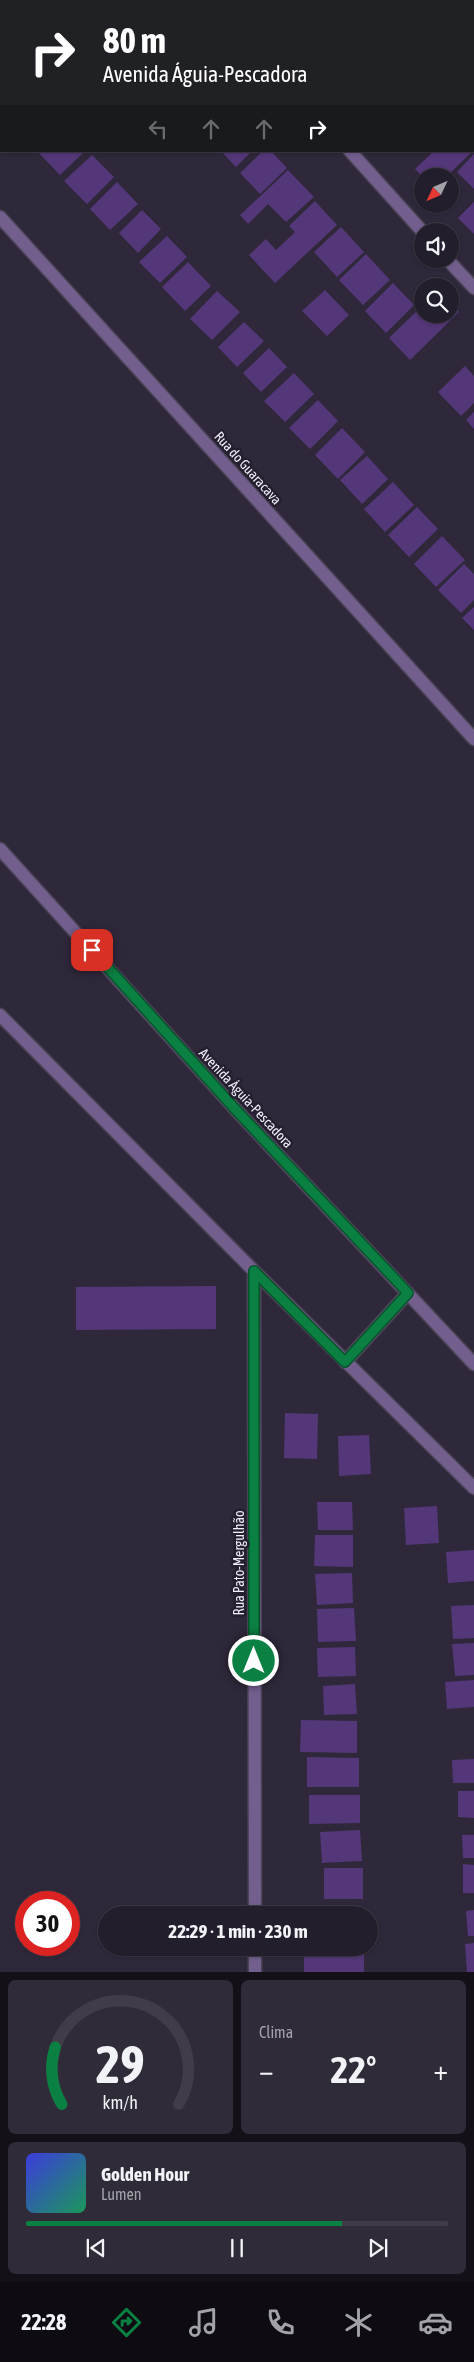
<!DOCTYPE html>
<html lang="pt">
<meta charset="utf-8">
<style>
:root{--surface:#231e2c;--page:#2f2b38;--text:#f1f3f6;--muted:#a3a2a9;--line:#403c48;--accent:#0b8043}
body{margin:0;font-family:"Asap Condensed",sans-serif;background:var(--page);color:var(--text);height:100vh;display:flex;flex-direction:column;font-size:19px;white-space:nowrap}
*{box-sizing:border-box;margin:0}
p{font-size:16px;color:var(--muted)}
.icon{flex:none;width:28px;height:28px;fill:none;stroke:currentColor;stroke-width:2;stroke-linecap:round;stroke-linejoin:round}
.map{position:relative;height:1972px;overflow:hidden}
.panel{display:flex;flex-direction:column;gap:8px;padding:8px;background:#131018;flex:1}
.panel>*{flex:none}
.hud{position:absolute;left:0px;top:0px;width:475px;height:152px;box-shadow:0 1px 4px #0004,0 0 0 1px var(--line);background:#202124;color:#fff;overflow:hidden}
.needle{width:32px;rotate:226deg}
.controls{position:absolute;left:414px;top:168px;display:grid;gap:10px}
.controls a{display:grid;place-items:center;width:45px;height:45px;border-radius:50%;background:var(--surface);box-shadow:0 1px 4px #0004,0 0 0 1px var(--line);font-size:25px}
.speed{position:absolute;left:15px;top:1891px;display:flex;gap:10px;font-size:25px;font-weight:700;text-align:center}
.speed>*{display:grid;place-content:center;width:65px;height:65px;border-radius:50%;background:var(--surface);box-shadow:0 1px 4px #0004,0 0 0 1px var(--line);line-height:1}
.speed .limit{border:8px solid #d22;background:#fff;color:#111}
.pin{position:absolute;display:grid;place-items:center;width:42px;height:42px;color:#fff;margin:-21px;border-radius:10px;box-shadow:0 2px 8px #0006}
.me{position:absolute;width:55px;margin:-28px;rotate:0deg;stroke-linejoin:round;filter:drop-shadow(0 0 4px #0008)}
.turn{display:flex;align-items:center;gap:18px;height:105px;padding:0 20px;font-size:22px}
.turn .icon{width:65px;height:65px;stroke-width:2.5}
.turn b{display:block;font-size:35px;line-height:42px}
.lanes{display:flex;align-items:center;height:48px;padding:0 20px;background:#0003;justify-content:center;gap:25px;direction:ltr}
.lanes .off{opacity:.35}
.big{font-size:38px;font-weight:700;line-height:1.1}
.panel .widget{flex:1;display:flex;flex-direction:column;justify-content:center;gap:8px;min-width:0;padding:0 18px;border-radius:8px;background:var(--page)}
.panel .dial{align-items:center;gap:0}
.dial svg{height:130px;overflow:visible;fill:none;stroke:var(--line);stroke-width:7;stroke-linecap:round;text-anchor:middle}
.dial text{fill:var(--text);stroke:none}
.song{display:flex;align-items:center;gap:15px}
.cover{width:60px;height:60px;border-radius:8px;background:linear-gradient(135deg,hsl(240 70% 55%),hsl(150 70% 35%))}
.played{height:5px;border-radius:2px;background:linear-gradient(90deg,var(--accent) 75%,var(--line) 75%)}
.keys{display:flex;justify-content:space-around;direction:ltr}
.heat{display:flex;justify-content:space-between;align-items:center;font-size:28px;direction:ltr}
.panel .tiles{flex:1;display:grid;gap:8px;grid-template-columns:1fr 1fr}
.widget:last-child{grid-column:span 2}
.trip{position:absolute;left:98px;top:1906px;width:280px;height:50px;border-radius:25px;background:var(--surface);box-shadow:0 1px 4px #0004,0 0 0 1px var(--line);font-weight:700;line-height:50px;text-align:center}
.dock{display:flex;height:80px;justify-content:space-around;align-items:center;background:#0e0c12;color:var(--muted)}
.dock .icon{width:35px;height:35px}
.dock .current{color:var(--accent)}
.dock b{font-size:22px;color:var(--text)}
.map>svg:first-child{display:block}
.building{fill:#543778}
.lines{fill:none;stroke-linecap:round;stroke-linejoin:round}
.minor-casing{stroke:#4a4456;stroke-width:15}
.minor{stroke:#725f8e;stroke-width:12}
.route-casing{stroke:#07532c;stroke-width:12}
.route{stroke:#0b8043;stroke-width:9}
.labels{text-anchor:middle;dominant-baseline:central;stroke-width:5;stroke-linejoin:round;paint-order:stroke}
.street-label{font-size:14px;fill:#f2eefa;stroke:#251f30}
</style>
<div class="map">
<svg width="474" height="1972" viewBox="0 0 474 1972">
<rect width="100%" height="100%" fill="#2f283b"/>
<path class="building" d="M37,151h48l-25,24z
M221,151h31l-16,16z
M263,151h8l16,17 -27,26 -20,-21z
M434,151h39l-26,25h-25l-7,-7z
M474,154v35l-17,-17z
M92,155l22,22 -27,27 -23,-23z
M288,170l26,27 -28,25 -18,-18 -20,20 -8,-9z
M117,182l21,22 -28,26 -20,-21z
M315,201l22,24 -62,58 -26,-28 17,-16 10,11 19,-18 -6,-6z
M474,202v32l-16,-16z
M142,210l19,19 -23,24 -19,-20z
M341,227l23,25 -27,25 -23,-25z
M167,236l20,21 -27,26 -21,-21z
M366,254l24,26 -27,25 -24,-25z
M188,262l23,24 -26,25 -23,-24z
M393,283l21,22 -28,28 -21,-22z
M325,290l24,25 -22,21 -25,-25z
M217,291l23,21 -28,28 -22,-21z
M450,302l9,10 -49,48 -21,-22 33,-32v8h28z
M244,322l20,19 -27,26 -19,-20z
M269,348l18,19 -26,25 -18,-19z
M465,366l9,10v27l-13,13 -23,-24z
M294,373l20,21 -29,28 -21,-21z
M318,400l20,21 -28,28 -21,-21z
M474,412v17l-8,-9z
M342,428l23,24 -27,27 -23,-24z
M367,456l21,23 -26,25 -22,-24z
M393,482l21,23 -29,27 -21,-23z
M417,507l21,22 -29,28 -21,-22z
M442,536l23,24 -29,27 -22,-23z
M464,564l10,10v26l-13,13 -23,-23z
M474,607v23l-12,-12z
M216,1286v43l-140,1v-43z
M285,1413l33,1 -1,45 -33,-1z
M369,1435l2,39 -32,2 -1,-40z
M317,1502h35l1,28h-35z
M437,1506l2,37 -33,2 -2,-37z
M315,1535h38v32l-39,-1z
M474,1550v31l-26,2 -2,-31z
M352,1573l1,30 -36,2 -2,-31z
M474,1605v33l-21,1 -2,-33z
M354,1608l2,33 -38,1 -1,-33z
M474,1643v32l-19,1 -3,-32z
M355,1647l1,29 -38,1 -1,-29z
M474,1680v27l-27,2 -2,-27z
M355,1684l2,30 -33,1 -1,-29z
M301,1720l56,1v32l-57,-1z
M307,1757l52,1v29h-52z
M474,1759v24h-21l-1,-23z
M458,1791h16v27l-16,-1z
M309,1795h51v28l-51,1z
M360,1830l2,31 -40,2 -2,-31z
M462,1835h12v23h-11z
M463,1864l11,1v28h-11z
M324,1868h39v31h-39z
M328,1907l35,1v7h-35z
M474,1910v26h-6l-2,-25z
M474,1943v29h-7l-2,-28z
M304,1948h60v24h-60z"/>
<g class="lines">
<g class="minor-casing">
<path id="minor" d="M212,0l1,1
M350,151l72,80
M0,217l474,522
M447,259l27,29
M0,849l236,261 238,254
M0,1015l254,256 220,217
M254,1271l1,644
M345,1362l63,-69
M255,1948v24"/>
</g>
<use href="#minor" class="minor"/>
</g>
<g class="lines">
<g class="route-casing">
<path id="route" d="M92,950l144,160 172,183 -63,69 -91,-91v390"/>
</g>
<use href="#route" class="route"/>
</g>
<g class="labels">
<g class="street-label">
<text transform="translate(248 468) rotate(48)">Rua do Guaracava</text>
<text transform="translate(246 1098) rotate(47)">Avenida Águia-Pescadora</text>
<text transform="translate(239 1563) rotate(-90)">Rua Pato-Mergulhão</text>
</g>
</g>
</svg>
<div class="controls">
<a><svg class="needle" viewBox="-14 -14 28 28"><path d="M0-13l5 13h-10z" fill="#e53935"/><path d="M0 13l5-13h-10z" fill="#a3a2a9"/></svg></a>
<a><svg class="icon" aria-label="sound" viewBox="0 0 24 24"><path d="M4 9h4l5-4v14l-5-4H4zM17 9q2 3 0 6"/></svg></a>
<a><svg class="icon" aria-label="search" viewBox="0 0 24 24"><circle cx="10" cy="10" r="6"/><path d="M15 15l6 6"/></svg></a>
</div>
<div class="speed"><div class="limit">30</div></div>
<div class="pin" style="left:92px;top:950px;background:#d93025"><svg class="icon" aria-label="arrive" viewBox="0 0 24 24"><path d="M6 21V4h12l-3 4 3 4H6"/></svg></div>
<svg class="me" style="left:254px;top:1661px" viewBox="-20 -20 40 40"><circle r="17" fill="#0b8043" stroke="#fff" stroke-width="3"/><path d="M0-11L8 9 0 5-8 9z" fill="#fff"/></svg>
<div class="trip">22:29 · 1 min · 230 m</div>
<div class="hud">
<div class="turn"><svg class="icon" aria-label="right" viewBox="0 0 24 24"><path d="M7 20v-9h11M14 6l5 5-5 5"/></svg><div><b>80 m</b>Avenida Águia-Pescadora</div></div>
<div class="lanes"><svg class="icon off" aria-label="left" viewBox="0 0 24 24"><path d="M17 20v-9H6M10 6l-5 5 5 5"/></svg><svg class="icon off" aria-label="ahead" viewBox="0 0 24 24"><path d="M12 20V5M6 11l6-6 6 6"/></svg><svg class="icon off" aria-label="ahead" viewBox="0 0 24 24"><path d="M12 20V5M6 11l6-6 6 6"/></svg><svg class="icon" aria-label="right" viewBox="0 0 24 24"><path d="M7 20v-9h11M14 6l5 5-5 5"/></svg></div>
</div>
</div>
<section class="panel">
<div class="tiles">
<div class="widget dial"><svg viewBox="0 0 100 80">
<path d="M14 69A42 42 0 1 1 86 69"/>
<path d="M14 69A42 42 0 0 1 10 34" stroke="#0b8043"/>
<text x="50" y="56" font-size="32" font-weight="700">29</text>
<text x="50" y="72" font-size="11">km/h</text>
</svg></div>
<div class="widget"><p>Clima</p>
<div class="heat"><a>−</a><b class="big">22°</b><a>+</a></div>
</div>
<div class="widget">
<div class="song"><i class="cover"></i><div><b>Golden Hour</b><p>Lumen</p></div></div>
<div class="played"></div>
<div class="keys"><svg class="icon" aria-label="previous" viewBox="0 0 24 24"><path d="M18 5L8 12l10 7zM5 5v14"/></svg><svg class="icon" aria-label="pause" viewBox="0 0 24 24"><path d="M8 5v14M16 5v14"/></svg><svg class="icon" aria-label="next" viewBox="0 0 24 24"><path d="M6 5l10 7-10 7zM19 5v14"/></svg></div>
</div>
</div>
</section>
<nav class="dock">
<b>22:28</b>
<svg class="icon current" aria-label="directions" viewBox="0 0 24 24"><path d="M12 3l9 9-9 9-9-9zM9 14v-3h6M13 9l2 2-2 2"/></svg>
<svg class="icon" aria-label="music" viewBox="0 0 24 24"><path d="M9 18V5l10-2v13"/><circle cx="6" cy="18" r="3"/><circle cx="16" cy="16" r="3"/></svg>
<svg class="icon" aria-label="phone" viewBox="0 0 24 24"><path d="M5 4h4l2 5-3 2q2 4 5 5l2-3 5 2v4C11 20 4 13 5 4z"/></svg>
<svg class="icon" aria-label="climate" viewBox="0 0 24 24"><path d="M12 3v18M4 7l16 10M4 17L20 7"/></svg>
<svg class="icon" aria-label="car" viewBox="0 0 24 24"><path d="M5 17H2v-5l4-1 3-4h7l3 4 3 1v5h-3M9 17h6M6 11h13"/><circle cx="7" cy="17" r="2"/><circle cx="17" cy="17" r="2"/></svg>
</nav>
